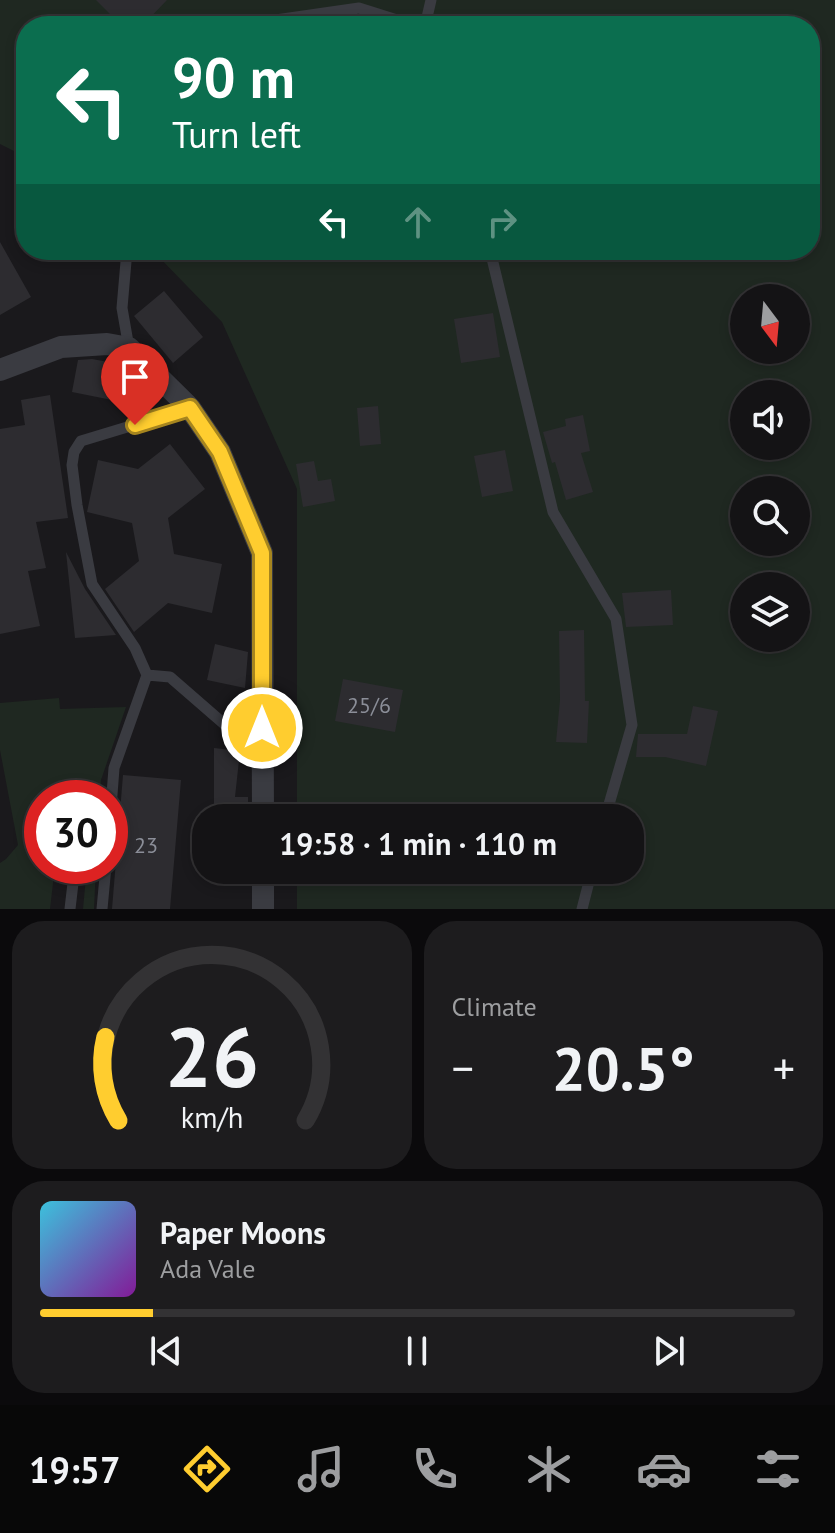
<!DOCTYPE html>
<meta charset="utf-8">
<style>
:root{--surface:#141315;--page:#1d1c1e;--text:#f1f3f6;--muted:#9d9ea0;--line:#333234;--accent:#ffcd2f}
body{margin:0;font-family:"PT Sans",sans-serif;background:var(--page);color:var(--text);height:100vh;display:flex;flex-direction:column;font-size:30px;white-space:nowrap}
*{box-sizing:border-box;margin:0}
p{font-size:26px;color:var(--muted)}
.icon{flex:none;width:44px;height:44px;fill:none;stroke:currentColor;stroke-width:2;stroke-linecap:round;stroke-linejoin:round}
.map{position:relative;height:909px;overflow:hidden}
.details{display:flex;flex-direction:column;gap:12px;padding:12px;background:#0b0a0c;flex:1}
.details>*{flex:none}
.guide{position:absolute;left:16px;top:16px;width:804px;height:244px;border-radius:32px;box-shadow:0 4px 12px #0003,0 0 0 2px var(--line);background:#0b6e4f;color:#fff;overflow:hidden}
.needle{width:52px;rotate:164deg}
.controls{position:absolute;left:730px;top:284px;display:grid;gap:16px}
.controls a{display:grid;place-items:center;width:80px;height:80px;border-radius:50%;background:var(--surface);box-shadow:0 4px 12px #0003,0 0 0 2px var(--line);font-size:40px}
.speed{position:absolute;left:24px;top:780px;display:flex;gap:16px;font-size:40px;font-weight:700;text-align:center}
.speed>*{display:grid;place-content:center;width:104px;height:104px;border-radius:50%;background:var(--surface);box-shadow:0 4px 12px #0003,0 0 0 2px var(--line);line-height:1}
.speed .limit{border:12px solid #d22;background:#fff;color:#111}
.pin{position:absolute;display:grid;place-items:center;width:68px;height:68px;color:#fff;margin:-82px -34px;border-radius:50% 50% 50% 0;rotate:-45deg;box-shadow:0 0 8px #0007}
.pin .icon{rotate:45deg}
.me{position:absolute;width:88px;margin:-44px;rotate:0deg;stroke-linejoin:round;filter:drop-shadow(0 0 6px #0008)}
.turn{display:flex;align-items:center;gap:28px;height:168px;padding:0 24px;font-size:36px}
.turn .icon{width:104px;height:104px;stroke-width:2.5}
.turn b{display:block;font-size:56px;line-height:68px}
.lanes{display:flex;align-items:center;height:76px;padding:0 24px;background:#0003;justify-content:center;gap:40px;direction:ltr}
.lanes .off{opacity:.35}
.big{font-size:60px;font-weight:700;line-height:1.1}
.details .tile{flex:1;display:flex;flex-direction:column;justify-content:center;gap:12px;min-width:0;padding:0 28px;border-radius:32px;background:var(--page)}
.details .dial{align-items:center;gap:0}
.dial svg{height:208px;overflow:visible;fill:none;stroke:var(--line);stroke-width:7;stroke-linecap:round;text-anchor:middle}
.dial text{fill:var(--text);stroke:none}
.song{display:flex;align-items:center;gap:24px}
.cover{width:96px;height:96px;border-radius:12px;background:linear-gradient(135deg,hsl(190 70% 55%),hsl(290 70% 35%))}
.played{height:8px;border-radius:4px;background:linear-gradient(90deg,var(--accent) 15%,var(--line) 15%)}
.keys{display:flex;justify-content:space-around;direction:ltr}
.heat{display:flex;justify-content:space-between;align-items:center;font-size:44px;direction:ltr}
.details .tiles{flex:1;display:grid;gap:12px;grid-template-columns:1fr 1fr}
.tile:last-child{grid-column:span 2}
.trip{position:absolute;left:192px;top:804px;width:452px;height:80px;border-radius:32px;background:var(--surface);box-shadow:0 4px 12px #0003,0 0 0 2px var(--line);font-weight:700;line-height:80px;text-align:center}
.dock{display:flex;height:128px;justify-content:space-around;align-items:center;background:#080808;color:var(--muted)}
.dock .icon{width:56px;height:56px}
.dock .selected{color:var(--accent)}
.dock b{font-size:36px;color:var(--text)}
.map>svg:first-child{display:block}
.green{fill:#1f2821;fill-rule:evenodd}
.building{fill:#2d2c30}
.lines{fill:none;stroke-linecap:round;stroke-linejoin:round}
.service{stroke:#3a3b41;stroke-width:11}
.minor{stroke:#3a3b41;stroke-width:22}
.route-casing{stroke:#a6851f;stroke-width:20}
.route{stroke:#ffcd2f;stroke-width:14}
.labels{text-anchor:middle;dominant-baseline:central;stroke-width:8;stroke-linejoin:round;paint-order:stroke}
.number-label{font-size:22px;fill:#8b8e98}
</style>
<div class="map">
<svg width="835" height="909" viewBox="0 0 835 909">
<rect width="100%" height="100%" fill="#1a191c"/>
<path class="green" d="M0,0h835v909h-538v-39h333v-52h-333v-329l-75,-167 -70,-72h658v-224h-784v131l-26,-13zM744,298h52v52h-52zM744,394h52v52h-52zM744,490h52v52h-52zM744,586h52v52h-52z
M59,698l1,11 66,-2 -25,73 -1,18h-15l-17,-8 -7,3 -1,5h-18v19h-3l-3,33 6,1v15h13l-5,43h-50v-46l6,-4 12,-14 -18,-95v-47z
M87,866h9l-2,43h-11z"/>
<path class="building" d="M96,0h71l-25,26h-20z
M0,242l31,55 -31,18z
M164,291l39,46 -30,26 -39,-47z
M493,313l7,44 -39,6 -7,-44z
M92,359l27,5 -7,36 -40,-8 6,-32z
M50,395l18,123 -32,4 10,46 -18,3 12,55 -40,8v-205l25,-4 -4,-25z
M378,406l3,38 -21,2 -3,-38z
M583,415l7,36 -9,2 12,39 -27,8 -11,-38 -3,1 -9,-31 23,-6 -1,-7z
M170,444l35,45 -37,29 6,36 48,10 -10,49 -44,-10 -34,29 -29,-43 34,-28 -7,-38 -45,-11 11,-52 40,9z
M505,450l8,41 -31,6 -8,-41z
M314,461l4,20 13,-2 4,22 -32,6 -7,-43z
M66,552l19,37 31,46 -41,3z
M671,590l2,35 -47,2 -4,-34z
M584,630l1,71h4l-2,42 -31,-1 4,-42 -1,-69z
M215,644l33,8 -3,36 -38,-8z
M343,679l60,11 -8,42 -60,-11z
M693,706l25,5 -12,55 -41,-9h-29l2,-23h49z
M214,748l26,3 -5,46h13v21h-34z
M123,775l58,5 -11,129h-58z"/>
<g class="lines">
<path class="service" d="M234,26l125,-18 57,18
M425,26l6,-26
M127,250l-5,58 7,40
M490,250l63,262 63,107 16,106 -27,93
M147,675l-12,-27 -43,-64 -15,-79 -5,-40 2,-13 7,-11 109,-33
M110,821l4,-53 33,-93 23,2 92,80
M70,909l5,-43
M102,909l4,-43
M582,909l10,-39"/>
<path class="minor" d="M0,370l61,-23 46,-3 22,4 61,60 30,44 42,101 1,265
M263,870v39"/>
</g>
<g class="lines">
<g class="route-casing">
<path id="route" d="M135,425l55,-17 30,44 42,101v175"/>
</g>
<use href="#route" class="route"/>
</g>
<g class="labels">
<g class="number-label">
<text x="369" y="705">25/6</text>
<text x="146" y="845">23</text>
</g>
</g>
</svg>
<div class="controls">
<a><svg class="needle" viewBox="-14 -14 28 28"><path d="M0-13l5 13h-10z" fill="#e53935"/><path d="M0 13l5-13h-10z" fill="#9d9ea0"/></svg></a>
<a><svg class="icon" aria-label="sound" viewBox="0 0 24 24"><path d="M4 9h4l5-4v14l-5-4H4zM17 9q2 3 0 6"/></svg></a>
<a><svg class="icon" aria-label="search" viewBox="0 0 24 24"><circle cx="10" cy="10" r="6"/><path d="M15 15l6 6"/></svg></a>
<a><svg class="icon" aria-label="layers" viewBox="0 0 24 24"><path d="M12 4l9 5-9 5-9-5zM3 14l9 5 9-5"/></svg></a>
</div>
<div class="speed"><div class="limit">30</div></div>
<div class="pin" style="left:135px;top:425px;background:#d93025"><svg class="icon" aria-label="arrive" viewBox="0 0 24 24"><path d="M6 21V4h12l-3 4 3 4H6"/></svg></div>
<svg class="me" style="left:262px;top:728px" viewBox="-20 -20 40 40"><circle r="17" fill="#ffcd2f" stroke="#fff" stroke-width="3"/><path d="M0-11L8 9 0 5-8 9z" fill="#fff"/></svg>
<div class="trip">19:58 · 1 min · 110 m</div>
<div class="guide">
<div class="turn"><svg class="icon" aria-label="left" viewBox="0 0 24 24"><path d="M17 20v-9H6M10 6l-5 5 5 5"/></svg><div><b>90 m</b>Turn left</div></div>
<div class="lanes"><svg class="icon" aria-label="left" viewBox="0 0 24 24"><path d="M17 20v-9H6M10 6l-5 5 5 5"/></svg><svg class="icon off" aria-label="ahead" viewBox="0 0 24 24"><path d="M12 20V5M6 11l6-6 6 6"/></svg><svg class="icon off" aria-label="right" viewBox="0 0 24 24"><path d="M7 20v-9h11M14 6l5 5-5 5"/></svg></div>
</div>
</div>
<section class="details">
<div class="tiles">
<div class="tile dial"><svg viewBox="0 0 100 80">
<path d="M14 69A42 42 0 1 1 86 69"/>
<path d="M14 69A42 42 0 0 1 9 37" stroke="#ffcd2f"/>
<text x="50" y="56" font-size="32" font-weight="700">26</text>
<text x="50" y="72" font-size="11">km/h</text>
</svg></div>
<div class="tile"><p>Climate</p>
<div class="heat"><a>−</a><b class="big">20.5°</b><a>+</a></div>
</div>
<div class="tile">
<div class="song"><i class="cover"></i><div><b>Paper Moons</b><p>Ada Vale</p></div></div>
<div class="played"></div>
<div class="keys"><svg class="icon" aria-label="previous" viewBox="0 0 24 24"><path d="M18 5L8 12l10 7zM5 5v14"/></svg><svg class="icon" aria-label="pause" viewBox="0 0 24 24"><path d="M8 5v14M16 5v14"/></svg><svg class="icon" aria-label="next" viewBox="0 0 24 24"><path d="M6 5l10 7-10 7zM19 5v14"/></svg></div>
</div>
</div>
</section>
<nav class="dock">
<b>19:57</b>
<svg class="icon selected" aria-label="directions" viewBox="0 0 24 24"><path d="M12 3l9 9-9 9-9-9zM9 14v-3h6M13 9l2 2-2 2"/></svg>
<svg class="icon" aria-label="music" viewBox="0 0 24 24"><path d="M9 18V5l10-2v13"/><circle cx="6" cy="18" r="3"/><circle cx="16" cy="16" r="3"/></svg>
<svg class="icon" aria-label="phone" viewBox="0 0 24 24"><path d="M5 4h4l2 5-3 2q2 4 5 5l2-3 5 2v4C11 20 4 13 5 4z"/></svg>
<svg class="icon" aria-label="climate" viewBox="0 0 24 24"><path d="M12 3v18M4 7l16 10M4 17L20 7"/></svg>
<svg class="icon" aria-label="car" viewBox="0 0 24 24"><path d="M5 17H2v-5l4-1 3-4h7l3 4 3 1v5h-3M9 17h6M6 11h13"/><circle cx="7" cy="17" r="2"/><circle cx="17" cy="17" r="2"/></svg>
<svg class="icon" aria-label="filters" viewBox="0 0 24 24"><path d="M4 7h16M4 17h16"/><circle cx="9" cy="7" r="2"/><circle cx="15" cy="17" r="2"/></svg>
</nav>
